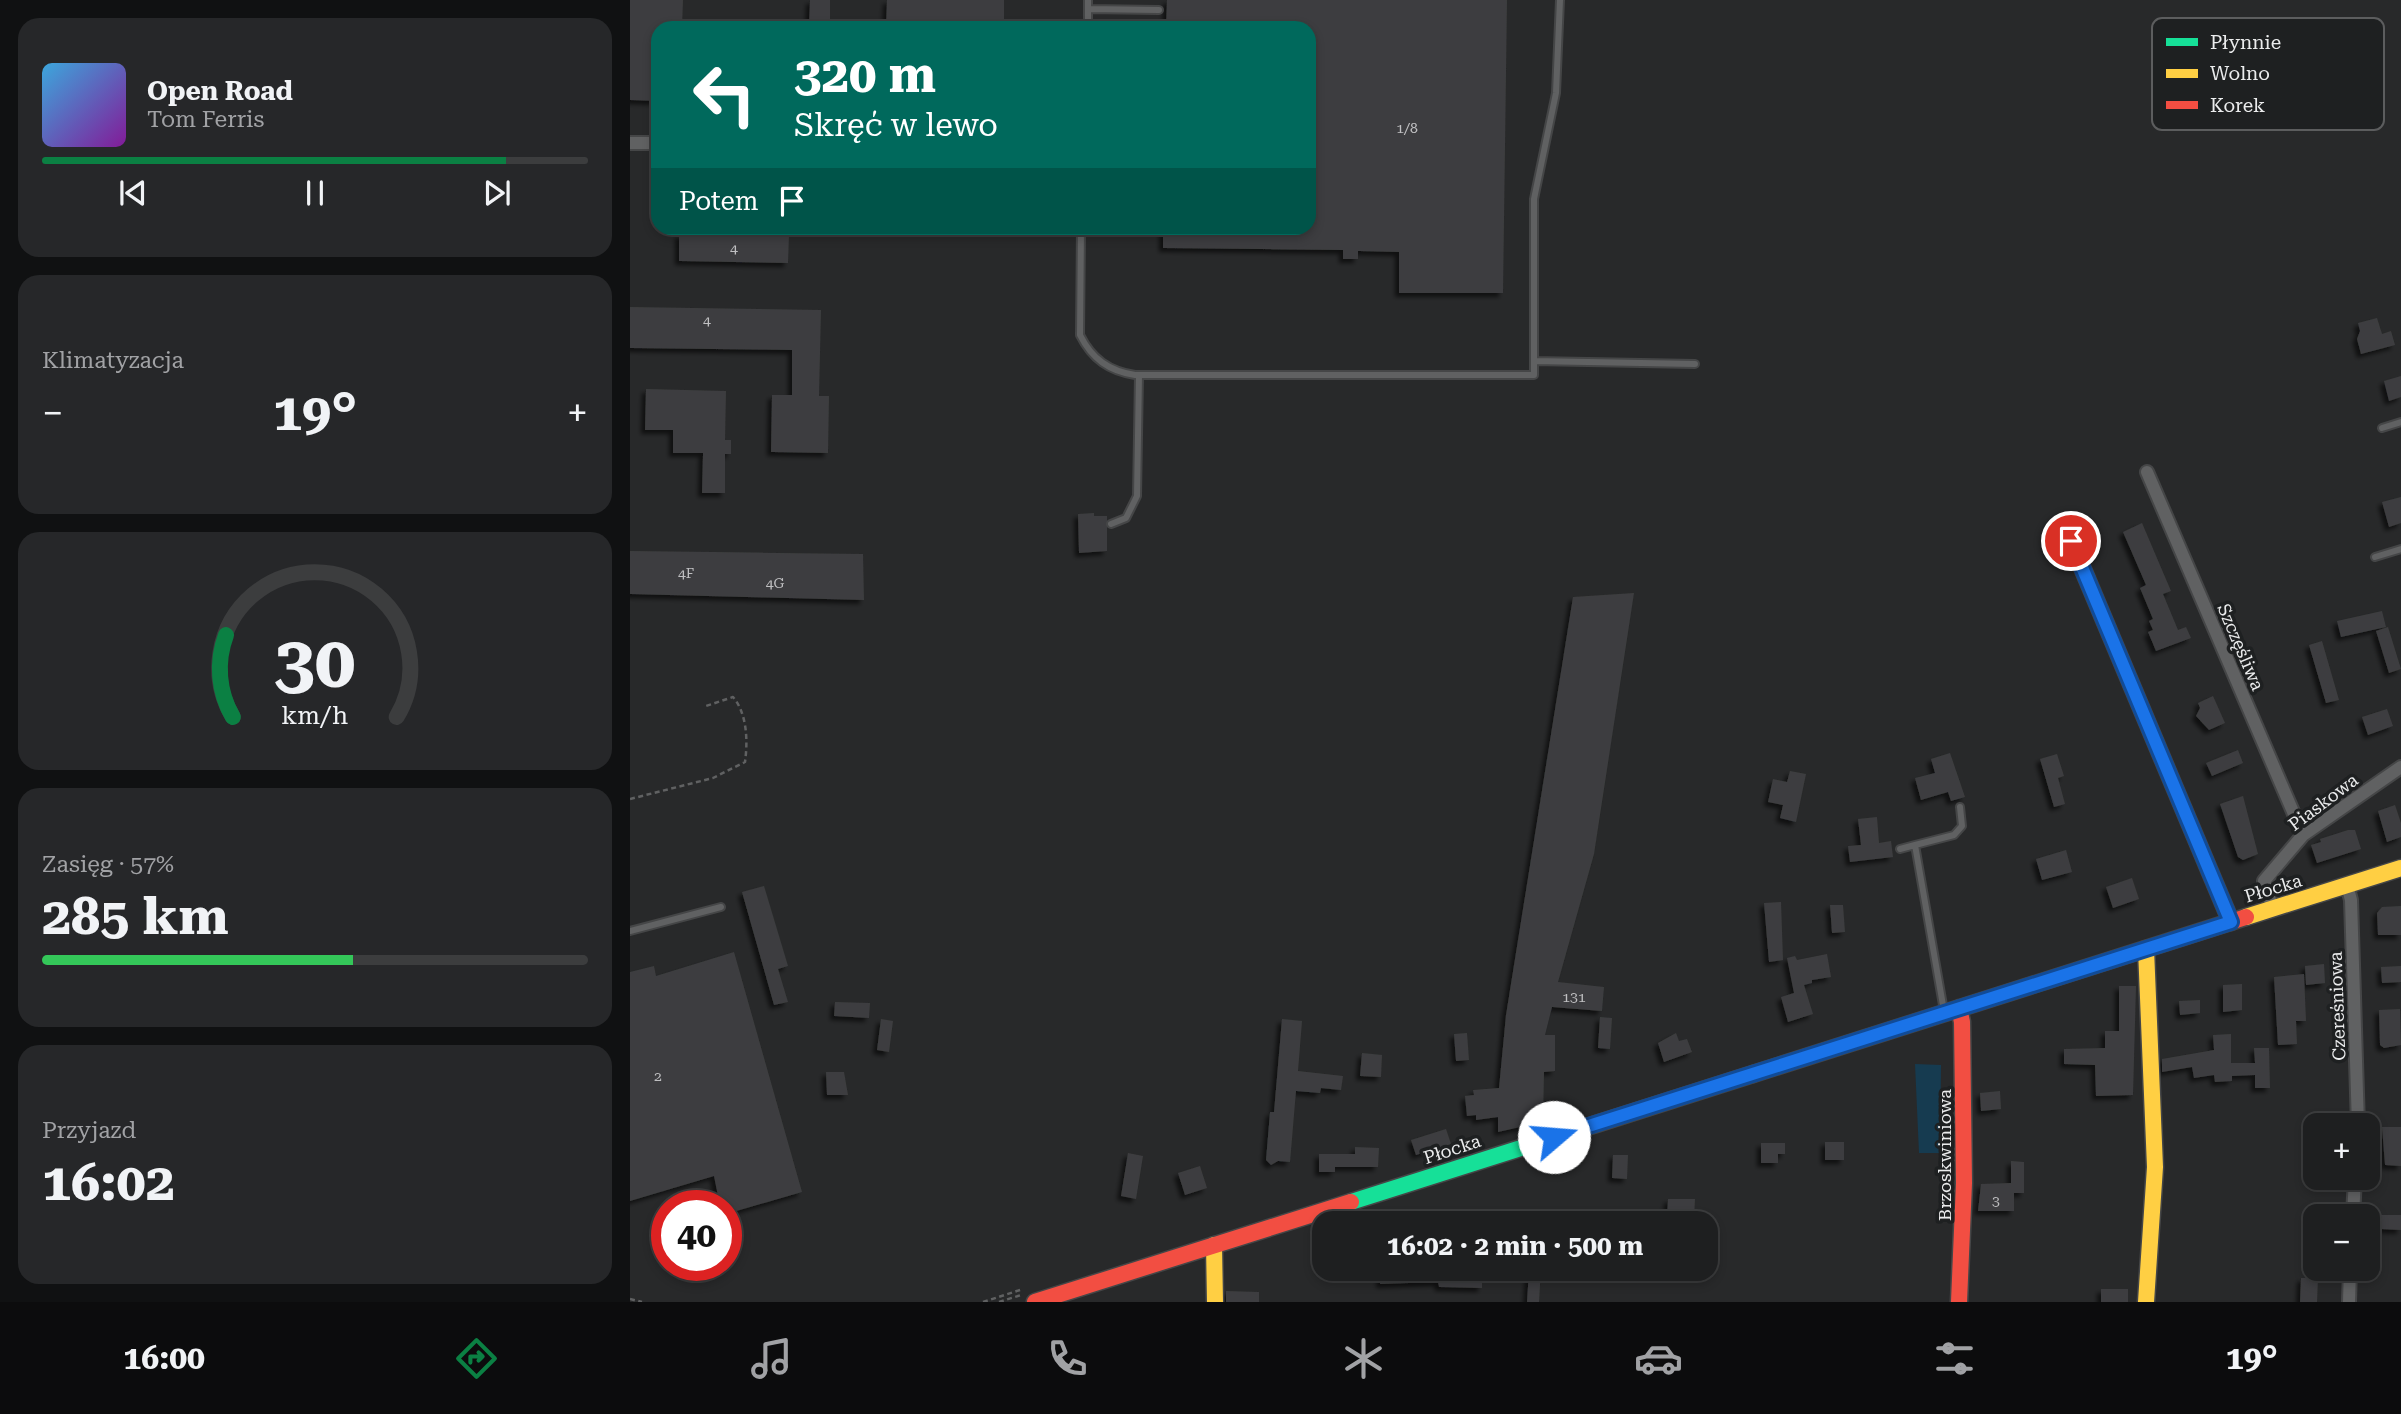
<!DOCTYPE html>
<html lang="pl">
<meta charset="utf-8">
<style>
:root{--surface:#1e1f20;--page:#262729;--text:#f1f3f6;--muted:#a1a2a5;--line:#3c3d3e;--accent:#0b8043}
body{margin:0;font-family:"Roboto Serif",serif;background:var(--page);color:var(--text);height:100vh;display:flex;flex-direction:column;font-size:26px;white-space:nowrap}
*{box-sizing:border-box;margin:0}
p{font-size:23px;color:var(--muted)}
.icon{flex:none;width:38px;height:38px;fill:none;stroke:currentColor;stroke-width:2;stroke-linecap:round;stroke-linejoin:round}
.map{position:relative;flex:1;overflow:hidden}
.drawer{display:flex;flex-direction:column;gap:18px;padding:18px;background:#101112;width:630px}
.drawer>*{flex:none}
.top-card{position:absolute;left:21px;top:21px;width:665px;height:214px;border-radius:21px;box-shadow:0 4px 10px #0003,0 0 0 2px var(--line);background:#00695c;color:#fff;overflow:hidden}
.fabs{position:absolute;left:1673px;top:1113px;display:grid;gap:14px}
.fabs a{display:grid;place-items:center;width:77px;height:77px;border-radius:14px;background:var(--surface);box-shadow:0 4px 10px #0003,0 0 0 2px var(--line);font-size:35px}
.speed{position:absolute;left:21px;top:1190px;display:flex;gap:14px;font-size:35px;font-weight:700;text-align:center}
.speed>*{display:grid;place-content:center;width:91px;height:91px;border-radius:50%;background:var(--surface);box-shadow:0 4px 10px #0003,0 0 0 2px var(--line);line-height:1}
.speed .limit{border:10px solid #d22;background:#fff;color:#111}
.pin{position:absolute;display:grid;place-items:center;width:60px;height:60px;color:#fff;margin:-30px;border:4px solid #fff;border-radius:50%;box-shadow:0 2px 7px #0007}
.me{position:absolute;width:77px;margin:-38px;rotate:72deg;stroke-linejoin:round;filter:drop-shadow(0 0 5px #0008)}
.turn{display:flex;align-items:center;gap:24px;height:147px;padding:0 28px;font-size:32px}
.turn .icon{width:91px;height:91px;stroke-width:2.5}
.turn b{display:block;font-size:49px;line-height:60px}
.then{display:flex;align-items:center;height:66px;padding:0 28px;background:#0003;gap:14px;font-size:26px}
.big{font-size:52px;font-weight:700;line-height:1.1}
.drawer .widget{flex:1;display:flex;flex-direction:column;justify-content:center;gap:10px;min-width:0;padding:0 24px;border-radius:21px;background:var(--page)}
.drawer .dial{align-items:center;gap:0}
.dial svg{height:182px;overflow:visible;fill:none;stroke:var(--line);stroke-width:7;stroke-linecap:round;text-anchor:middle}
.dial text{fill:var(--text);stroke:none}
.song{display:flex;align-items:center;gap:21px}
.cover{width:84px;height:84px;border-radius:10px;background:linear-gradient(135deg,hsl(200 70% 55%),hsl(290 70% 35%))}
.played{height:7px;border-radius:4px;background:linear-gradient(90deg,var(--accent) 85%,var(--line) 85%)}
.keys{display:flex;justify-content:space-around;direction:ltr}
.heat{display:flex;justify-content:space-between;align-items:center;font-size:38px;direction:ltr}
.charge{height:10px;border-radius:5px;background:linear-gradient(90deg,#34c759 57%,var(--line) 0)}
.trip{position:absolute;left:682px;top:1211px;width:406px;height:70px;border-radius:21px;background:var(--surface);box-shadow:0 4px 10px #0003,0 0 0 2px var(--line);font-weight:700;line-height:70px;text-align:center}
.menu{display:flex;height:112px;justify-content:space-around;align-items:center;background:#0c0c0d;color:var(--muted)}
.menu .icon{width:49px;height:49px}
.menu .on{color:var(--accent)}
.menu b{font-size:32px;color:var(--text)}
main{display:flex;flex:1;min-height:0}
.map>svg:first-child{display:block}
.green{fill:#163b50}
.building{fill:#3d3e3f;filter:url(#shadow)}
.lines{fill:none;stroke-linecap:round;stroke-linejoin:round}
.lane-casing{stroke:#454647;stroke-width:10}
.street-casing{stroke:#454647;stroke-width:16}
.fast-casing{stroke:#454647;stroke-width:19}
.slow-casing{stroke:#454647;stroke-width:19}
.jam-casing{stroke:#454647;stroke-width:19}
.path{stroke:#606162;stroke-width:2.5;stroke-dasharray:5 3.5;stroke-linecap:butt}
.lane{stroke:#606162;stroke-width:6}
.street{stroke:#606162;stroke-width:12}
.fast{stroke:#16e098;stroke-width:16}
.slow{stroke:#ffcf43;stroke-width:16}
.jam{stroke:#f24e42;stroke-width:16}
.route-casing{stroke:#114b97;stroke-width:18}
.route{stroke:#1a73e8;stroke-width:12}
.labels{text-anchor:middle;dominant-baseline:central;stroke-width:7;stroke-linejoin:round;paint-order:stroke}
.number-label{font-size:14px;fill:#c0c0c2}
.street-label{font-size:18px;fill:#ebeced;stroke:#1e2021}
.key{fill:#1e2021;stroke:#5c5d5e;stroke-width:2}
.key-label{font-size:19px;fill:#ebeced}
</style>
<main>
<section class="drawer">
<div class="widget">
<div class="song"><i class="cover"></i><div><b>Open Road</b><p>Tom Ferris</p></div></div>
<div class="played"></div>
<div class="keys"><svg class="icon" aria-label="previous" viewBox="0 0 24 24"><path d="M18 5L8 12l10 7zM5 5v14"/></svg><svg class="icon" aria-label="pause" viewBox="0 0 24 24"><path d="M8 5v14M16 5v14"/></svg><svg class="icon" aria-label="next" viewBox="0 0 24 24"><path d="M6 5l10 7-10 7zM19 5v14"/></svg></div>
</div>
<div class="widget"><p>Klimatyzacja</p>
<div class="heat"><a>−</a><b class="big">19°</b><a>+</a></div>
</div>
<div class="widget dial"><svg viewBox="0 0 100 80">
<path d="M14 69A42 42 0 1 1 86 69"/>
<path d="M14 69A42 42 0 0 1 11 33" stroke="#0b8043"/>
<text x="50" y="56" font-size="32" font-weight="700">30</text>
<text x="50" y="72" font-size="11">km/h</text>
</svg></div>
<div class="widget"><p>Zasięg · 57%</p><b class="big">285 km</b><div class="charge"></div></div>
<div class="widget"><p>Przyjazd</p><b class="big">16:02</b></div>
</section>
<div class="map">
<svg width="1771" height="1302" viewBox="0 0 1771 1302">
<defs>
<filter id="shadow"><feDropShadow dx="-4" dy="4" stdDeviation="2" flood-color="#0009"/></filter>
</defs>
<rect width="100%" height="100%" fill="#28292a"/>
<path class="green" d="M1285,1064l26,1 -1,88h-21z"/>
<path class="building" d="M0,0h53l-1,28h-24v73l-28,-1z
M180,0h20v25h-21z
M257,0h117v28h-118z
M537,0h340l-4,293h-104v-41l-41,-1v8h-15v-9l-180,-2v-20h146v-200h-143z
M49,234l110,1 -1,28 -109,-2z
M0,307l191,3 -2,86h10l-1,57 -57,-1 1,-57h20v-45l-162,-2z
M1747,318l5,16 9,-3 4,14 -34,9 -4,-15 3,-8 -2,-8z
M1771,376v21l-12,4 -5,-20z
M16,389l80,2 -1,49h6v14h-6v39h-23l1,-40h-30v-23h-28z
M1771,497v26l-12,4 -7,-25z
M464,513v3h13v35l-28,2 -1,-39z
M1512,523l29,68 -8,3 15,36 8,-3 5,11 -35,13 -8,-19 5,-2 -4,-9 4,-2 -13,-31 6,-3 -23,-53z
M0,551l233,3 1,46 -234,-6z
M1004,593l-40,261 -36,128 46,5 -2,24 -50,-4 -7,28h10v36l-11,1 -1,50 -45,10v-15l-22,3v-5l-9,1 -2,-20 9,-1 -1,-5 26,-2 7,-73 67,-418z
M1752,611l4,16 -45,10 -4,-16z
M1758,627l13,42 -12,4 -13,-42z
M1692,641l17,59 -13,3 -17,-58z
M1583,696l12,27 -16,7 -13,-14 4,-8 -2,-5z
M1757,709l6,17 -25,9 -6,-18z
M1608,750l5,13 -31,13 -6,-13z
M1320,753l15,44 -14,4 -3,-9 -27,8 -6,-22 20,-5 -4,-14z
M1427,754l7,22 -6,2 7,26 -11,3 -14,-48z
M1160,771l16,3 -10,48 -16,-4 3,-13 -15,-3 5,-23 14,3z
M1613,796l15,58 -15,6 -5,-3 -18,-53z
M1765,805l6,18v14l-14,5 -9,-31z
M1247,817l2,26 12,-2 2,16 -43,5 -2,-16 13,-1 -3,-26z
M1718,830h7l6,19 -44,14 -6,-18 10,-3 -1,-3z
M1436,850l6,22 -30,8 -6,-21z
M1502,878l7,21 -26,9 -7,-21z
M134,886l24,80 -10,3 10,33 -14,3 -32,-113z
M1151,902l2,58 -14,2 -5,-59z
M1200,905h13l2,27 -13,1z
M1771,906v29h-23l-1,-22 5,-6z
M104,952l68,240 -76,22v-8h-6l-6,-30 -84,25v-229l24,-6 2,10z
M1197,954l4,23 -19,3v3l-8,2 9,29 -25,8 -7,-25 13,-4 -7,-35 8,-2 2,4z
M1694,964l1,19 -19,2 -1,-19z
M1771,966v16l-19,1 -1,-16z
M1674,974l2,47h-10l1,23 -19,1 -4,-68z
M1612,984v26l-19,2v-27z
M1489,986h17l-3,109 -37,1 -1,-31 -31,-1v-15l41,-1v-17h14z
M1570,1000v13l-20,2 -1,-14z
M205,1002l35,1 -1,15 -35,-2z
M1770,1009l1,36 -17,3 -4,-3 -1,-35z
M970,1017l12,1 -2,31 -12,-1z
M251,1019l12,2 -4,31 -12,-2z
M652,1019l20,2 -4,50 45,5 -2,14 -20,-2 -1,5 -24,-2 -6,71 -12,-1 -7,4 -5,-5 4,-48h4z
M837,1033l2,27 -13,1 -2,-27z
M1046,1033l3,8 8,-2 5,13 -28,10 -6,-19z
M1601,1034v29h24l-1,-15h15l1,40h-15v-13l-23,1v5l-17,1 -1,-7 -20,3 -2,-11 -30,5v-13l52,-9 -1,-15z
M732,1053l20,2 -1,22 -21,-1z
M196,1072h18l4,23h-21z
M1370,1091l1,18 -20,2 -1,-18z
M1752,1127h19v39l-16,-1z
M816,1129l5,15 -35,11 -5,-15z
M1195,1142h19v18h-19z
M1131,1143h24v11h-7v9h-17z
M725,1147l24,1 -1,19h-43v5h-16v-18h36z
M498,1153l15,3 -7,43 -15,-3z
M983,1155h15l-1,24 -15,-1z
M1381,1161l13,1v31h-10v18h-36l3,-27 30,-1z
M570,1166l7,22 -22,7 -7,-22z
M1038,1199h27l-1,20 -27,-2z
M1750,1215h21v15l-21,-1z
M751,1269h101v19l-43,-1 -1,-5 -58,2z
M899,1269h12l-2,33h-12z
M1671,1278h17l-1,24h-17z
M1471,1289h27v13h-27z
M596,1291l33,1v10h-33z"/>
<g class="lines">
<g class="lane-casing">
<path id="lane" d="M458,9l71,1
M458,28v-28
M451,228l-1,107c12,24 29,36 55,40h399v-176l22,-106 4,-93
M904,361l161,3
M1752,428l19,-6
M481,524l15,-6 11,-22 2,-121
M1745,557l26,-8
M1270,849l15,-4
M0,931l91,-24
M1314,1011l-29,-166 39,-10 8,-9 -2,-19"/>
</g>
<g class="street-casing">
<path id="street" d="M0,143h28
M1517,472l156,363
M1717,885l4,15 7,225
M1643,909l-9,-28 39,-46 98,-68
M1723,1216l2,-38
M1719,1302l1,-33"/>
</g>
<g class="fast-casing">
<path id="fast" d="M1441,541l160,381
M721,1202l402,-128"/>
</g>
<g class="slow-casing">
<path id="slow" d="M1616,917l155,-49
M1516,949l9,218 -9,135
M584,1245l1,57"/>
</g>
<g class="jam-casing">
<path id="jam" d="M1329,1008l3,14 2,161 -5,119
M1123,1074l493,-157
M405,1302l316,-100"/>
</g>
<path class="path" d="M0,799l83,-21 32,-16c3,-21 2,-49 -12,-65l-27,9
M0,1299l12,3
M353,1302l40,-13
M369,1302l22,-7"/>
<use href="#lane" class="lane"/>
<use href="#street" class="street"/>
<use href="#fast" class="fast"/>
<use href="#slow" class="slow"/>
<use href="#jam" class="jam"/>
</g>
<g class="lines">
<g class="route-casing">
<path id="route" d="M924,1137l677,-215 -160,-381"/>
</g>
<use href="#route" class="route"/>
</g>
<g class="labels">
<g class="number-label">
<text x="777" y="128">1/8</text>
<text x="104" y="248">4</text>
<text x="77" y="320">4</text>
<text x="56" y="573">4F</text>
<text x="145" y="583">4G</text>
<text x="944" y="997">131</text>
<text x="28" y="1076">2</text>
<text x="1366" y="1201">3</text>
</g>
<g class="street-label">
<text transform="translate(1611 647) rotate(67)">Szczęśliwa</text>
<text transform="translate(1693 802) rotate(-37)">Piaskowa</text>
<text transform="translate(1643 888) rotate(-17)">Płocka</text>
<text transform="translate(1707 1006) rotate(-92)">Czereśniowa</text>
<text transform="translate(822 1149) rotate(-18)">Płocka</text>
<text transform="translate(1314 1155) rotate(-90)">Brzoskwiniowa</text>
</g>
</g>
<rect x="1522" y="18" width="232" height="112" rx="10" class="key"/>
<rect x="1536" y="38" width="32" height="8" fill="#16e098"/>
<rect x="1536" y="69" width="32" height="9" fill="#ffcf43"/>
<rect x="1536" y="101" width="32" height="8" fill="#f24e42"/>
<g class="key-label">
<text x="1580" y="49">Płynnie</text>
<text x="1580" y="80">Wolno</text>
<text x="1580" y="112">Korek</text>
</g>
</svg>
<div class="fabs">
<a>+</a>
<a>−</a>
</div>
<div class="speed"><div class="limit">40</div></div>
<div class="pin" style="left:1441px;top:541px;background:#d93025"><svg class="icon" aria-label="arrive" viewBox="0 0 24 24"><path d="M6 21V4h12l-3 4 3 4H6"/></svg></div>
<svg class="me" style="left:924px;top:1137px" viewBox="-20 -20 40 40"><circle r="19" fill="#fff"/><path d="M0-13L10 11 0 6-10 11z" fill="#1a73e8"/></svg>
<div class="trip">16:02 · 2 min · 500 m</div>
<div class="top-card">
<div class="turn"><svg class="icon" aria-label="left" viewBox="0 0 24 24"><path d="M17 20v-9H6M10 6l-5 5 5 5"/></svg><div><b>320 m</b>Skręć w lewo</div></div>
<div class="then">Potem<svg class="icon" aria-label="arrive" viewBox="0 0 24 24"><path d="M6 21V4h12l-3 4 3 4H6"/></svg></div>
</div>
</div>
</main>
<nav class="menu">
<b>16:00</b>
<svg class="icon on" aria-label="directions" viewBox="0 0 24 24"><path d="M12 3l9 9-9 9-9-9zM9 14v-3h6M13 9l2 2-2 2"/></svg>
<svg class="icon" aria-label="music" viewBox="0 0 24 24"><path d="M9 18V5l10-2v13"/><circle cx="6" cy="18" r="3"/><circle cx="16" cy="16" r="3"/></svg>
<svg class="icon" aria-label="phone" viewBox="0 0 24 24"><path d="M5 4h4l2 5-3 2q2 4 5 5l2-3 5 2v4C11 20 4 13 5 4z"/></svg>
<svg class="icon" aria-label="climate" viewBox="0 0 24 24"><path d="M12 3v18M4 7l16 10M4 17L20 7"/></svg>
<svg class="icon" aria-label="car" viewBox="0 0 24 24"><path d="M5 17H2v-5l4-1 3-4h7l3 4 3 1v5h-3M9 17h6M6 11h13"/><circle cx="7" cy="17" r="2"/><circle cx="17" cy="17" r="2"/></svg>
<svg class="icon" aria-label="filters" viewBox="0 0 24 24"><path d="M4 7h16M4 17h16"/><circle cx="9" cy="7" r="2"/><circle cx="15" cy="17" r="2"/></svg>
<b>19°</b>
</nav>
